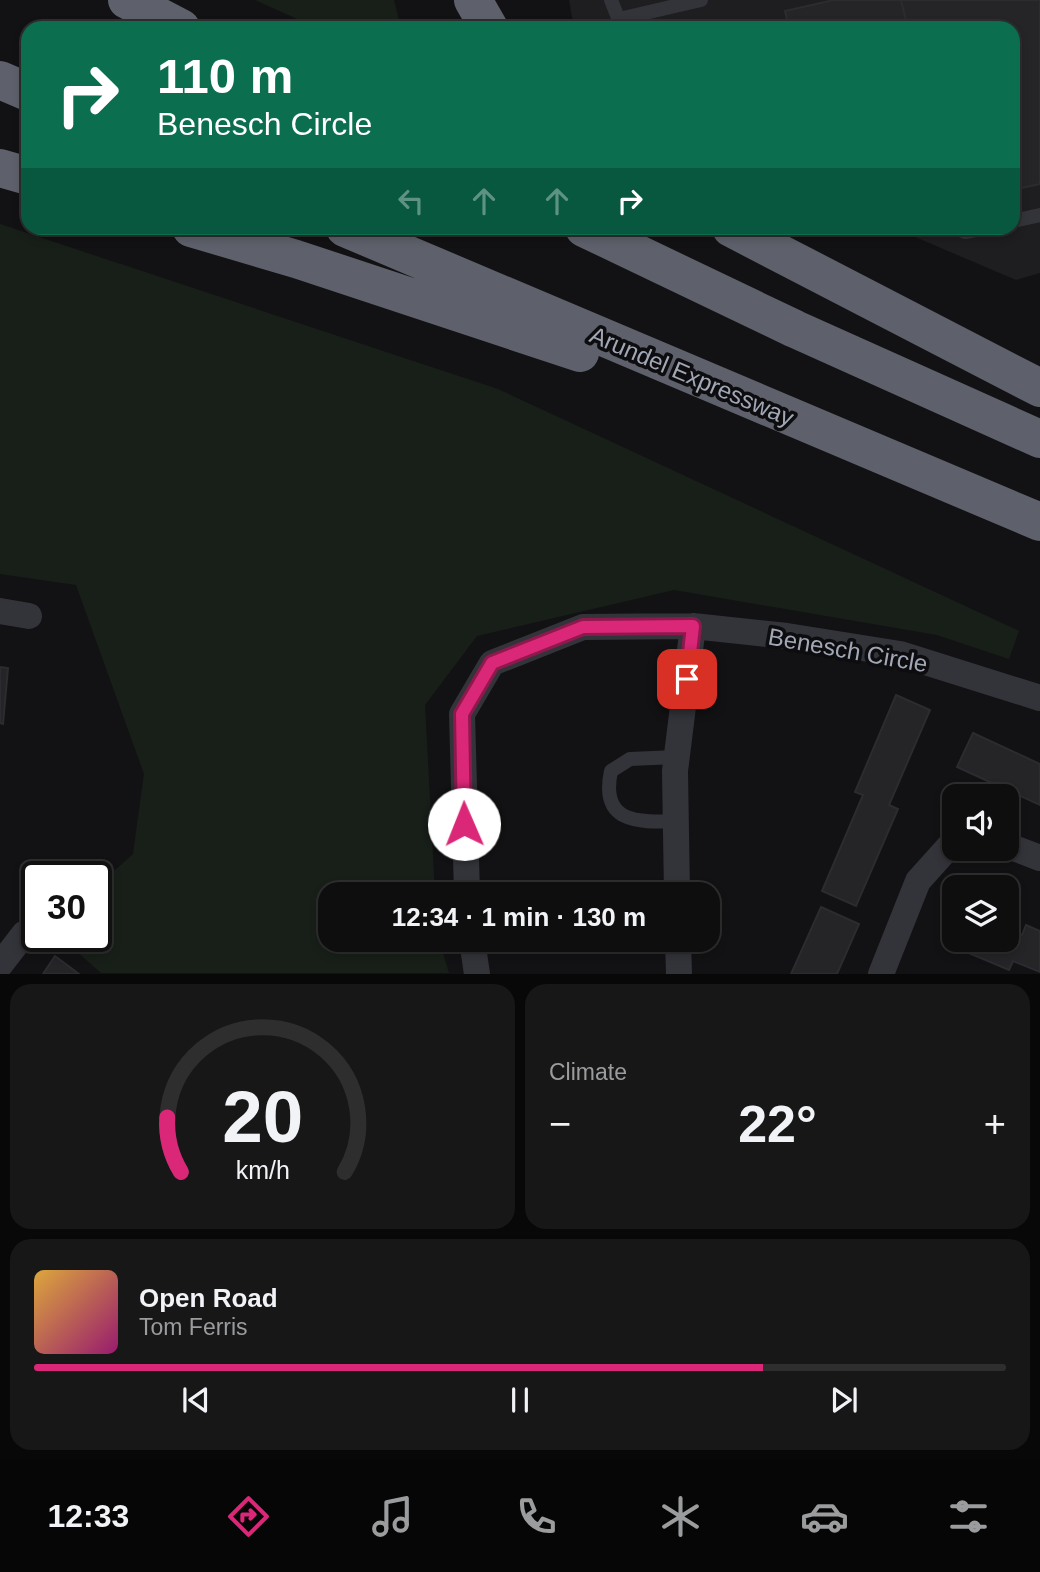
<!DOCTYPE html>
<meta charset="utf-8">
<style>
:root{--surface:#0e0e0f;--page:#171718;--text:#f1f3f6;--muted:#9b9c9e;--line:#2e2e2f;--accent:#db2777}
body{margin:0;font-family:Arial,sans-serif;background:var(--page);color:var(--text);height:100vh;display:flex;flex-direction:column;font-size:26px;white-space:nowrap}
*{box-sizing:border-box;margin:0}
p{font-size:23px;color:var(--muted)}
.icon{flex:none;width:38px;height:38px;fill:none;stroke:currentColor;stroke-width:2;stroke-linecap:round;stroke-linejoin:round}
.map{position:relative;height:974px;overflow:hidden}
.side{display:flex;flex-direction:column;gap:10px;padding:10px;background:#080808;flex:1}
.side>*{flex:none}
.hud{position:absolute;left:21px;top:21px;width:999px;height:214px;border-radius:21px;box-shadow:0 4px 10px #0003,0 0 0 2px var(--line);background:#0b6e4f;color:#fff;overflow:hidden}
.buttons{position:absolute;left:942px;top:784px;display:grid;gap:14px}
.buttons a{display:grid;place-items:center;width:77px;height:77px;border-radius:14px;background:var(--surface);box-shadow:0 4px 10px #0003,0 0 0 2px var(--line);font-size:35px}
.speed{position:absolute;left:21px;top:861px;display:flex;gap:14px;font-size:35px;font-weight:700;text-align:center}
.speed>*{display:grid;place-content:center;width:91px;height:91px;border-radius:50%;background:var(--surface);box-shadow:0 4px 10px #0003,0 0 0 2px var(--line);line-height:1}
.speed .limit{border:4px solid #111;border-radius:10px;background:#fff;color:#111}
.pin{position:absolute;display:grid;place-items:center;width:60px;height:60px;color:#fff;margin:-30px;border-radius:14px;box-shadow:0 4px 10px #0006}
.me{position:absolute;width:77px;margin:-38px;rotate:359deg;stroke-linejoin:round;filter:drop-shadow(0 0 5px #0008)}
.turn{display:flex;align-items:center;gap:24px;height:147px;padding:0 21px;font-size:32px}
.turn .icon{width:91px;height:91px;stroke-width:2.5}
.turn b{display:block;font-size:49px;line-height:60px}
.lanes{display:flex;align-items:center;height:66px;padding:0 21px;background:#0003;justify-content:center;gap:35px;direction:ltr}
.lanes .off{opacity:.35}
.big{font-size:52px;font-weight:600;line-height:1.1}
.side .card{flex:1;display:flex;flex-direction:column;justify-content:center;gap:10px;min-width:0;padding:0 24px;border-radius:21px;background:var(--page)}
.side .dial{align-items:center;gap:0}
.dial svg{height:182px;overflow:visible;fill:none;stroke:var(--line);stroke-width:7;stroke-linecap:round;text-anchor:middle}
.dial text{fill:var(--text);stroke:none}
.song{display:flex;align-items:center;gap:21px}
.cover{width:84px;height:84px;border-radius:10px;background:linear-gradient(135deg,hsl(40 70% 55%),hsl(320 70% 35%))}
.played{height:7px;border-radius:4px;background:linear-gradient(90deg,var(--accent) 75%,var(--line) 75%)}
.keys{display:flex;justify-content:space-around;direction:ltr}
.heat{display:flex;justify-content:space-between;align-items:center;font-size:38px;direction:ltr}
.side .tiles{flex:1;display:grid;gap:10px;grid-template-columns:1fr 1fr}
.card:last-child{grid-column:span 2}
.trip{position:absolute;left:318px;top:882px;width:402px;height:70px;border-radius:21px;background:var(--surface);box-shadow:0 4px 10px #0003,0 0 0 2px var(--line);font-weight:600;line-height:70px;text-align:center}
.menu{display:flex;height:112px;justify-content:space-around;align-items:center;background:#060606;color:var(--muted)}
.menu .icon{width:49px;height:49px}
.menu .selected{color:var(--accent)}
.menu b{font-size:32px;color:var(--text)}
.map>svg:first-child{display:block}
.built{fill:#1e1e21}
.green{fill:#181f19}
.building{fill:#252528;stroke:#2c2c30;stroke-width:2}
.lines{fill:none;stroke-linecap:round;stroke-linejoin:round}
.lane{stroke:#33343a;stroke-width:14}
.street{stroke:#33343a;stroke-width:26}
.highway{stroke:#5e616b;stroke-width:38}
.route-casing{stroke:#8e194d;stroke-width:18}
.route{stroke:#db2777;stroke-width:12}
.labels{text-anchor:middle;dominant-baseline:central;stroke-width:7;stroke-linejoin:round;paint-order:stroke}
.street-label{font-size:24px;fill:#a2a7b6;stroke:#0d0d0f}
</style>
<div class="map">
<svg width="1040" height="974" viewBox="0 0 1040 974">
<rect width="100%" height="100%" fill="#121214"/>
<path class="built" d="M569,0h471v273l-24,7 -122,-52h119v-200h-439z"/>
<path class="green" d="M255,0h139l7,28h-84z
M0,224l498,165 521,242 -10,28 -72,-24 -263,-45 -197,46 -52,69 10,189h-104v46h108l10,33h-348l-42,-37h37v-49l37,-33 11,-80 -68,-189 -76,-11z"/>
<path class="building" d="M834,0h67l7,28h-60l-1,-4 -19,4h-39l-4,-17z
M901,0h139v184l-27,6v-162h-105z
M0,667l8,1 -5,56 -3,-1z
M896,695l34,15 -41,95 9,4 -42,97 -34,-15 41,-96 -8,-3z
M973,733l67,31v41l-83,-38z
M821,907l38,17 -22,50h-46z
M1026,925l14,6v41l-27,-11 -4,9 -57,-24 3,-6h51v-12l16,7z
M55,956l24,18h-36z"/>
<g class="lines">
<path class="lane" d="M611,0l11,28
M619,19l82,-19
M1013,221l27,-6
M954,228l11,4 21,-4
M676,821c-40,2 -76,1 -65,-50l19,-12 46,-2"/>
<path class="street" d="M0,611l29,5
M1006,845l34,13
M467,894l-5,-180 30,-51 91,-36 110,-1 94,10 113,18 140,44
M677,894l-2,-123 18,-145
M472,940l5,34
M678,940l1,34
M0,965l24,-31
M881,974l37,-93 36,-40"/>
<path class="highway" d="M127,0l54,28
M473,0l16,28
M0,80l28,12
M0,168l28,8
M191,228l105,31 284,94
M345,228l695,294
M584,228l211,101 245,110
M731,228l309,160"/>
</g>
<g class="lines">
<g class="route-casing">
<path id="route" d="M464,824l-2,-110 30,-51 91,-36 110,-1 -6,53"/>
</g>
<use href="#route" class="route"/>
</g>
<g class="labels">
<g class="street-label">
<text transform="translate(692 376) rotate(23)">Arundel Expressway</text>
<text transform="translate(848 650) rotate(10)">Benesch Circle</text>
</g>
</g>
</svg>
<div class="buttons">
<a><svg class="icon" aria-label="sound" viewBox="0 0 24 24"><path d="M4 9h4l5-4v14l-5-4H4zM17 9q2 3 0 6"/></svg></a>
<a><svg class="icon" aria-label="layers" viewBox="0 0 24 24"><path d="M12 4l9 5-9 5-9-5zM3 14l9 5 9-5"/></svg></a>
</div>
<div class="speed"><div class="limit">30</div></div>
<div class="pin" style="left:687px;top:679px;background:#d93025"><svg class="icon" aria-label="arrive" viewBox="0 0 24 24"><path d="M6 21V4h12l-3 4 3 4H6"/></svg></div>
<svg class="me" style="left:464px;top:824px" viewBox="-20 -20 40 40"><circle r="19" fill="#fff"/><path d="M0-13L10 11 0 6-10 11z" fill="#db2777"/></svg>
<div class="trip">12:34 · 1 min · 130 m</div>
<div class="hud">
<div class="turn"><svg class="icon" aria-label="right" viewBox="0 0 24 24"><path d="M7 20v-9h11M14 6l5 5-5 5"/></svg><div><b>110 m</b>Benesch Circle</div></div>
<div class="lanes"><svg class="icon off" aria-label="left" viewBox="0 0 24 24"><path d="M17 20v-9H6M10 6l-5 5 5 5"/></svg><svg class="icon off" aria-label="ahead" viewBox="0 0 24 24"><path d="M12 20V5M6 11l6-6 6 6"/></svg><svg class="icon off" aria-label="ahead" viewBox="0 0 24 24"><path d="M12 20V5M6 11l6-6 6 6"/></svg><svg class="icon" aria-label="right" viewBox="0 0 24 24"><path d="M7 20v-9h11M14 6l5 5-5 5"/></svg></div>
</div>
</div>
<section class="side">
<div class="tiles">
<div class="card dial"><svg viewBox="0 0 100 80">
<path d="M14 69A42 42 0 1 1 86 69"/>
<path d="M14 69A42 42 0 0 1 8 45" stroke="#db2777"/>
<text x="50" y="56" font-size="32" font-weight="700">20</text>
<text x="50" y="72" font-size="11">km/h</text>
</svg></div>
<div class="card"><p>Climate</p>
<div class="heat"><a>−</a><b class="big">22°</b><a>+</a></div>
</div>
<div class="card">
<div class="song"><i class="cover"></i><div><b>Open Road</b><p>Tom Ferris</p></div></div>
<div class="played"></div>
<div class="keys"><svg class="icon" aria-label="previous" viewBox="0 0 24 24"><path d="M18 5L8 12l10 7zM5 5v14"/></svg><svg class="icon" aria-label="pause" viewBox="0 0 24 24"><path d="M8 5v14M16 5v14"/></svg><svg class="icon" aria-label="next" viewBox="0 0 24 24"><path d="M6 5l10 7-10 7zM19 5v14"/></svg></div>
</div>
</div>
</section>
<nav class="menu">
<b>12:33</b>
<svg class="icon selected" aria-label="directions" viewBox="0 0 24 24"><path d="M12 3l9 9-9 9-9-9zM9 14v-3h6M13 9l2 2-2 2"/></svg>
<svg class="icon" aria-label="music" viewBox="0 0 24 24"><path d="M9 18V5l10-2v13"/><circle cx="6" cy="18" r="3"/><circle cx="16" cy="16" r="3"/></svg>
<svg class="icon" aria-label="phone" viewBox="0 0 24 24"><path d="M5 4h4l2 5-3 2q2 4 5 5l2-3 5 2v4C11 20 4 13 5 4z"/></svg>
<svg class="icon" aria-label="climate" viewBox="0 0 24 24"><path d="M12 3v18M4 7l16 10M4 17L20 7"/></svg>
<svg class="icon" aria-label="car" viewBox="0 0 24 24"><path d="M5 17H2v-5l4-1 3-4h7l3 4 3 1v5h-3M9 17h6M6 11h13"/><circle cx="7" cy="17" r="2"/><circle cx="17" cy="17" r="2"/></svg>
<svg class="icon" aria-label="filters" viewBox="0 0 24 24"><path d="M4 7h16M4 17h16"/><circle cx="9" cy="7" r="2"/><circle cx="15" cy="17" r="2"/></svg>
</nav>
